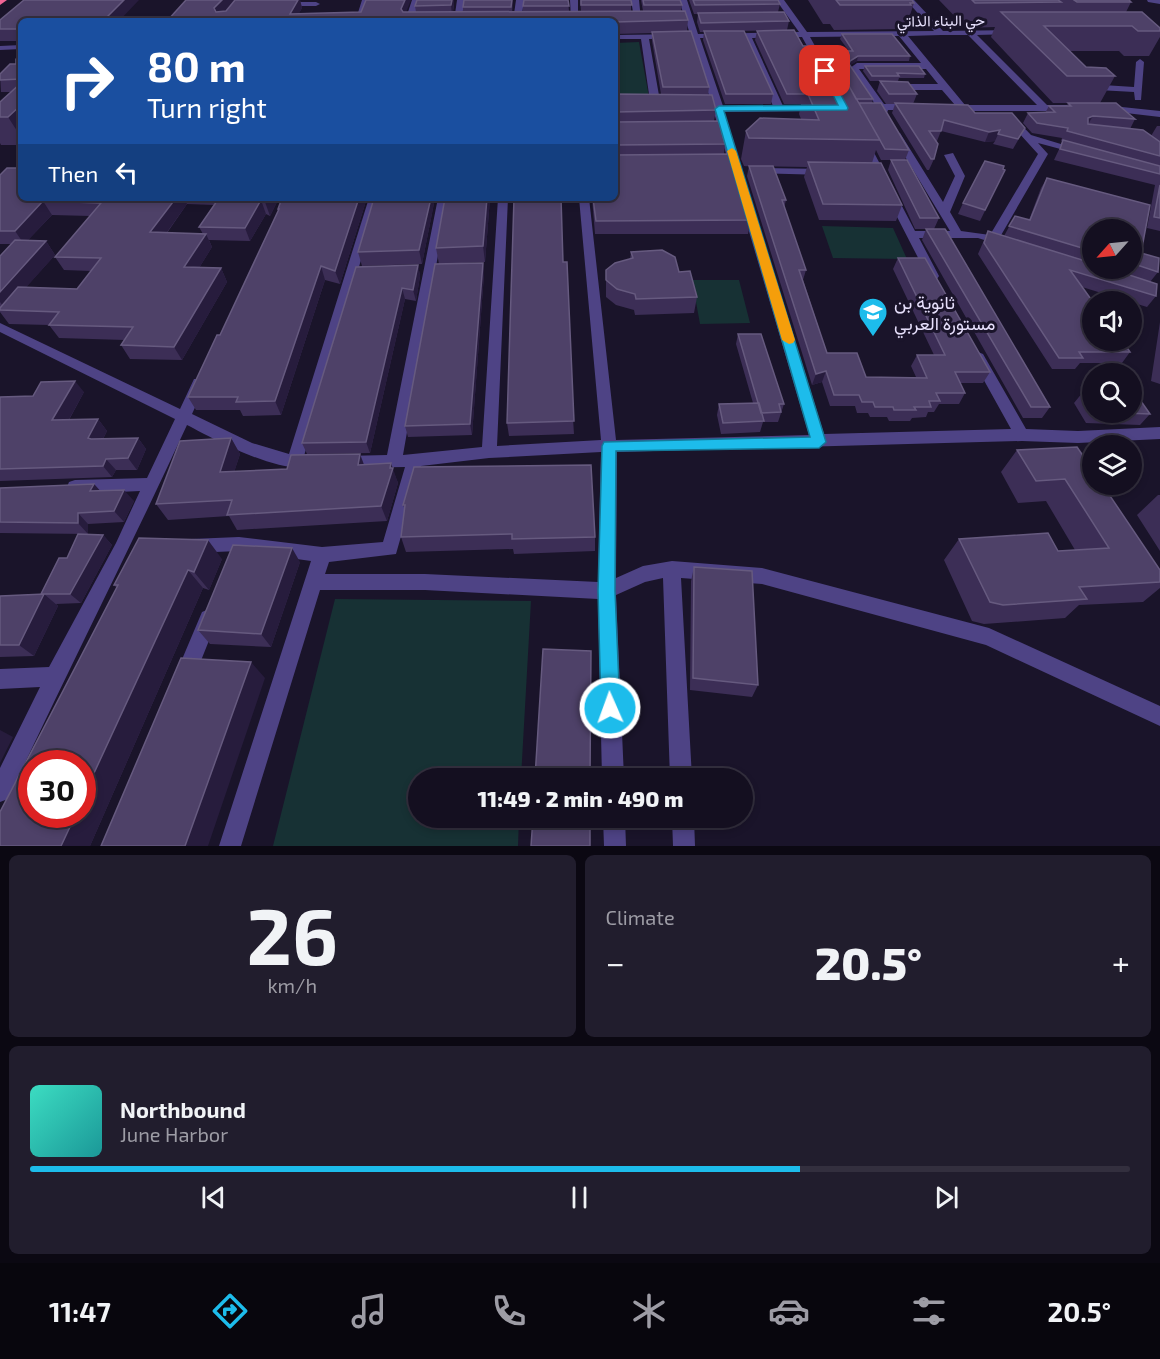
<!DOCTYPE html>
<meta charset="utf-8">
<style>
:root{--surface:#140f20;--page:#211d2d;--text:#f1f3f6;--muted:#9d9ca5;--line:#332f3e;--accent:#1dbceb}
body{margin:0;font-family:"Exo 2",Vazirmatn,sans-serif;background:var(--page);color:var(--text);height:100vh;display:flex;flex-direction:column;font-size:22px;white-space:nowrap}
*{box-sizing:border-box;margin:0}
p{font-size:20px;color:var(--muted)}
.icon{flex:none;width:33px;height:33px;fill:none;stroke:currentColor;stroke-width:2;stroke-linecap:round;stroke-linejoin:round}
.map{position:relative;height:846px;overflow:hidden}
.sheet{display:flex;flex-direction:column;gap:9px;padding:9px;background:#0b0812;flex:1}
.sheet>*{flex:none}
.top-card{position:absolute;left:18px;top:18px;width:600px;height:183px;border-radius:9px;box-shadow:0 3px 9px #0003,0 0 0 2px var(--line);background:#1a4fa0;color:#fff;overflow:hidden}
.needle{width:39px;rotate:243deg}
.controls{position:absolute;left:1082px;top:219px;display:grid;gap:12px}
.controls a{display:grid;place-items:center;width:60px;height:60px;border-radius:50%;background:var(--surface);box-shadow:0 3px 9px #0003,0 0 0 2px var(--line);font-size:30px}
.speed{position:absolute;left:18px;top:750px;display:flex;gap:12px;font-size:30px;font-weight:700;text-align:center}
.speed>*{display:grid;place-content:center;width:78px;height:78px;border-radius:50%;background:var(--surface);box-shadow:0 3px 9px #0003,0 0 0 2px var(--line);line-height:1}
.speed .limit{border:9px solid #d22;background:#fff;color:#111}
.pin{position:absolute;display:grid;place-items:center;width:51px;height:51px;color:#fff;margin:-26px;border-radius:12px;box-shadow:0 3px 9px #0006}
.me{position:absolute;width:66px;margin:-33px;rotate:358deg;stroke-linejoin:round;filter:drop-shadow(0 0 4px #0008)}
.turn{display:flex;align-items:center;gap:21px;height:126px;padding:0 30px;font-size:27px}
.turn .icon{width:78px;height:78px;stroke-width:2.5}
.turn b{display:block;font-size:42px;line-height:51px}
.then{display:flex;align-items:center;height:57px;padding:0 30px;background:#0003;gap:12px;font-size:22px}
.big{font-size:45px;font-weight:800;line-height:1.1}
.sheet .widget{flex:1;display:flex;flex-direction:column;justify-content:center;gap:9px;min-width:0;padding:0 21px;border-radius:9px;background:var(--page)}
.sheet .dial{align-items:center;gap:0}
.dial b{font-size:78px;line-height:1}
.song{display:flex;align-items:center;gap:18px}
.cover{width:72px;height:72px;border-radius:9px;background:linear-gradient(135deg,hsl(170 70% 55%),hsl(180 70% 35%))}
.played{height:6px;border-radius:3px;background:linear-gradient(90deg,var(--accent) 70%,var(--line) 70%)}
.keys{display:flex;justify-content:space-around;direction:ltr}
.heat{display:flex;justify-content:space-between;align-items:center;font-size:33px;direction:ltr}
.sheet .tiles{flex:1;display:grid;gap:9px;grid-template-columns:1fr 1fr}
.widget:last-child{grid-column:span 2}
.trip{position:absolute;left:408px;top:768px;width:345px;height:60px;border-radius:30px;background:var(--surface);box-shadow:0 3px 9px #0003,0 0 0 2px var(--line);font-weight:800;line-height:60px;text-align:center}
.dock{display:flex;height:96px;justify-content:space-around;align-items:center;background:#08060d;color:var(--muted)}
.dock .icon{width:42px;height:42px}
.dock .current{color:var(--accent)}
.dock b{font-size:27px;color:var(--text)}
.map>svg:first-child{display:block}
.green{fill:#173134}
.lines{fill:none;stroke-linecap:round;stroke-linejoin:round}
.minor{fill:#4e4385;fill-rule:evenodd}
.highway{fill:#f26596;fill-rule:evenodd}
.wall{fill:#3c2e56;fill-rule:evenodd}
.shaded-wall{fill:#271c3d}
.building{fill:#4e4168;stroke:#665a7f;stroke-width:1.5}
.route{fill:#1dbceb;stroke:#137a99;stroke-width:1.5}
.slow{fill:#f59e0b}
.labels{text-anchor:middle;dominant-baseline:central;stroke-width:6;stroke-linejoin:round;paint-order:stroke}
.far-street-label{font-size:15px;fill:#e7e0fc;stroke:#1a142a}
.poi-label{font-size:18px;fill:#e7e0fc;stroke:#1a142a;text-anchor:start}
</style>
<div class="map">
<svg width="1160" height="846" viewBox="0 0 1160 846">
<rect width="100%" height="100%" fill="#1a142a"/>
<path class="green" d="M639,42l10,55h-34v-54z
M822,226l71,2 14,31 -74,-1z
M692,280h47l11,43 -50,1z
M335,599l196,2 -10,177h-103v40h101l-1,28h-245z"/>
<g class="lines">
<path class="minor" d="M362,0h8l-7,21h-11l4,-2z
M412,0h8l-7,21h-8z
M457,0h8l-4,20 -7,1z
M516,0h8l-3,21h-8z
M570,0h8v21l-7,-2z
M631,0h8l2,20 -7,-2z
M679,0h8l11,34 101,-2 -23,-32h8l23,32 127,-1 -28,-31h8l29,31 73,-1 1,2 -4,2 -36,1 70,70h20l5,3 -5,3h-117l-3,-1v-4l8,-1 -13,-15h-49l-4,-3 4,-3h45l-12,-15h-67l25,35h30l5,3 -5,3h-26l-1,3 -3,1 -6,-4h-15l-5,-3 2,-2 15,-1 -25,-36 7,-5h64l-22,-27 -89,1 15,27 -4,3 -4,-3 -15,-27 -50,1 31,68 38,-1 5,3 -5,3 -97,1 100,322 187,-5 -40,-72 7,-5 5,2 43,75 52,2 82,-4v12l-82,4 -56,-2 -405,11 -1,126 27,-12 29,-5 90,7 227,60 171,78v20l-174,-81 -224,-61 -81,-6 11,200h-22l-7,-200 -18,4 -29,13 8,183h-22l-4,-179 -173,-9h-105l-79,256h-22l92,-285 -72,-10 -48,2 -6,-2 -3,-5 3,-5 6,-2 48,-2 83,10 61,-5 22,-75 -60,1 -6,-2 -2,-4 2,-4 6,-2 42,-1 51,-257h10l-45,257 79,-8 16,-249h10l-11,248 104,-6 -22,-242h10l27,242 193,-5 -117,-397 -43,1 11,62 -5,3 -5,-3 -9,-62h-26v-4l75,-1zM941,35h27l69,70h-72l-57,-69zM700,38h44l29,68h-50zM601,452l-3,130 -173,-8h-100l4,-12 67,-8 25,-88 68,-8z
M1147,0h13v4l-12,-2z
M283,2h33l4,2 -4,2h-36z
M21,45v4l-21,1v-4z
M1140,59l4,3 -3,38h-6l-1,-8 -36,-2 -11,-11 7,-2 9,8 31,2 2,-25z
M1103,105l57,6v6l-60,-7v-4z
M1007,116h6l18,19 53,16 -5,3 -41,-11 10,11 -48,83 7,3v4l-4,2 -25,-8h-59l20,38 -2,3h-8l-70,-136 5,-3 5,3 46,88h35l-58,-96 8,-2 43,69 12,-26 -11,-21 9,-2 12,23 -15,36 11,19 29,4 48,-81 -31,-34z
M756,168l69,1 5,3 -5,3 -73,-2 -1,-2z
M369,198h10l-75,258 11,2 2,4 -2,4c-32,11 -99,-26 -128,-41 -58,126 -121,249 -179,374l-8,3v-34l40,-81 -40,2v-20l49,-2 67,-124 24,-52 -65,3 -6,-2 -2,-5 2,-5 6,-2 72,-2 28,-59 -175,-87v-9l180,86 14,-30h10l2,4 -14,31 60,29 37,11z
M209,609l7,3 2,6 -26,65 -7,3 -7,-3 -3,-7 27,-64z
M603,818h22l1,28h-22z
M672,818h22l1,28h-22z"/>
<path class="highway" d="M0,0h7l-7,5z"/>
</g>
<path class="wall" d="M235,0h65l2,8 -3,5 117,-1 -1,-6 39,-2 -1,8h10v-5l50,-5 -1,10h11v-6l45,-6 1,11h12l-1,-11h51v11h12l-2,-11h39l2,5 -1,6 7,9 -1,11 22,56 -1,8 8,15 -2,11 11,23 -1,10 27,66 -3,14h-153l-3,-36h23v-104h46l-9,-53v-8l-37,1v-13h-448z
M689,0h89l2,4 -2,8 11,9 -2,9 -50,1 36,63 -2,10h-46l-22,-64 1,-8h-4l-3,-10 1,-8h-4z
M808,0h104l2,3 -8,24h-2v2l-70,1 -4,-6h-7z
M939,0h190l2,2 -5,10 34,16v9l-11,19h-25l-5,-5h-49l16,16 29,9 -15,27h-47l-62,-66 4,-10 -29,1z
M0,20l21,1v20h-21z
M757,31l46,15 32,40h6l-18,-30 1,-5h25l-9,-12 2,-5 68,22 -1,5h-52l-7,4 23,34 -1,4 37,47 -4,10 34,58 -5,11h-19l-27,-59 3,-10h-10l-5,-10 -4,13 30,42 -6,16 -77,-1 -15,-43 3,-10 -63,-1 -3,-7 5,-28 55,-12 -2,-5 2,-10h-17l-29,-64z
M21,55v90h-20l-1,-2v-41l11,-10h-10l-1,-18 16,-10z
M865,66l60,8 -1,4h-25l-1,3h-28l-7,-10z
M880,81l37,13 -4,10 62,9 50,15 -12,21 -20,-5 2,-3 -10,1 -44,-11 -4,10h-1l-2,18 -5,11h-2l-35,-57 3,-9h-9l-9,-13z
M1068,103l67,16 -5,10 21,7 6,-10h3v105l-13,-3 8,-43 -101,-25 9,-19h-2l1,-3 -30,-5 -9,-10 5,-10h17l4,-7h18z
M749,166l37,34 -2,8 22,62 -3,10 24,73 39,24h50l-5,-11 6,-11h17l-41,-86 5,-11 92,114 -7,11h-23l5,10 -6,11h-20l-5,8h-6l-2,5 -14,1 -2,3h-21l-2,-4h-17l-2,-4h-11l-2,-7h-25l-8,-24 -10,3 -65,-209z
M1003,169l2,1 -25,51 -22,-7 5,-11z
M0,175l21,23h258l-9,18 -4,-2 -16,27 -41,-1 3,7 -13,21h22l6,14 -45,78 -52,-1 -9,-14 4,-5 -66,-2 -10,-13 -40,-1 -9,-12v-56l11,-12h-11zM187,204l27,1 -15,22 4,7 -36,-1zM52,215l38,1 -35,41 9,13 27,1 -14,18 -51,-2 29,-32 -9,-14h-19z
M1047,178l103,27 -9,48 18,5 -1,14 -8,10 7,2 -1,12 -9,11 -65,-20 11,15 -1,38h30l8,12 -8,11h-42l-5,6h-23l-74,-115 10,-23 16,5 11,-20 14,4 12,-32zM1092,230h39v38h-39z
M282,198h85l-27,86 -15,-4 -44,135 -38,1 -3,-6h-44l-8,-13 32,-62 59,-124 -1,-2z
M374,198h61l-13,66 -60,2 -4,-14z
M445,198h45l-5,64 -46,2 -3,-16z
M926,229l124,178 -8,11h-19l-101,-178z
M631,252l48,20 18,25 -3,16 -59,2 -1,-5 -18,-5 -10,-8v-27l24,-11z
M563,262l11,172 -65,2 -2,-13z
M483,263l1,11 -12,161 -64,2 -3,-11z
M418,265l2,11 -4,25 -11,-2 -35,154 -63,1 -5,-11 54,-176z
M1160,322v62l-9,-3z
M738,334l46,70 -6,18h-15l-3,10 -39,2 -4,-19 2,-11 34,-1 -17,-59z
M84,392l-15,28 29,-1 9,12 -4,8 35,-1 8,11 -9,21h-21l-4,7 -112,4v-84l33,-1z
M1083,392l9,1v19h39l19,2 -10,11 -54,-2 -12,-20z
M231,438l9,16 -6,18 130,-7 28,3 6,15 -11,38 -150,9 -8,-14 -61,4 -12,-16z
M1077,447l83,123v18l-17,14 -64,3 -14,13 -81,6 -12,-3 -28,-61 15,-21 99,12 17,-1 -29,-49 -28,2 -17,-31 16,-22z
M94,484l6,7 34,10 -10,21 -36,2v10l-88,-1v-45z
M1158,495h2v56l-23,-36z
M403,505l192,32v14l-81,3 -1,-5 -107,3 -5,-15 4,-27z
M103,535l9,10 -31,58 -25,1 2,2 -24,50 -34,1v-61l41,-2 26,-36z
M222,559l-13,31 -6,-2 -113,258h-90l117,-258 -3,-3z
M300,562l-29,85 -61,-3 -12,-14z
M694,567l64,118 -6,12 -62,-7 1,-109z"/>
<path class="shaded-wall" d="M124,0h15l-20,21h-16z
M222,0h13l-17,20 -4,-12z
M298,0h2l2,8 -7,13 -5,-7z
M405,0h6l-8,20 -2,-11z
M452,0h2v4l-2,12 -1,-11z
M512,0h1v2l-1,14z
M858,56l-1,5 -8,5 1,-5z
M21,105v32l-13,-20z
M1093,116l-6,10 1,-8z
M1000,130l-5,11 -10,1 4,-10z
M176,198h8l3,6 -30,42 -7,-14z
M267,198h12l-9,18 -5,-14z
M359,198h8l-27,86 -5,-13z
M431,198h4l-13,66 -3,-14z
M487,198h3l-5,64 -2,-16z
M261,200l5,14 -16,27 -5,-13z
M43,201l9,14 -28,29 -9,-13z
M206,234l6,13 -21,34 -7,-14z
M46,241l9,14 -49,55 -6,-8v-10z
M483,263l1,11 -12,161 -2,-11z
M418,265l2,11 -4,25 -3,-11z
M321,266l4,14 -44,135 -6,-14z
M221,268l6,14 -45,78 -8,-13z
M402,288l3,11 -35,154 -4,-11z
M826,371l-4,11 -10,3 4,-11z
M75,381l9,11 -22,40 -10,-12z
M98,419l9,12 -10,19 -9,-12z
M138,438l8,11 -9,21 -9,-12z
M231,438l9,16 -11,34 -9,-16z
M360,454l6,16 -8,-5z
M106,459l10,11 -4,7 -9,-11z
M391,463l7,20 -11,38 -6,-15z
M94,484l10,11 -14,-4z
M124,490l10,11 -10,21 -10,-11z
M78,513l10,11v10l-10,-11z
M103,535l9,10 -31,58 -11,-9z
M208,540l14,19 -13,31 -15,-18z
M292,548l8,14 -29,85 -10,-13z
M188,570l15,18 -113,258h-29l15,-32h6v-15z
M44,594l14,12 -24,50 -15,-11z
M251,662l14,16 -57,168h-23z
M0,730l13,7 -13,26z"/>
<path class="building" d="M24,0h100l-21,21h-82v8h-21v-9z
M186,0h36l-8,8 2,4 10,-1 9,-11h63l-8,14 71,-2 5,-12h39l-4,9 2,3 282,-1 3,9 -73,2v-1h-448z
M417,0h35l-1,5 -36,1z
M464,0h48l-1,7h-48z
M524,0h44l1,6h-46z
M581,0h50l1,5h-51z
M643,0h37l2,5h-38z
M693,0h85l2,4 -85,1z
M836,0h76l2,3h-4l1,2h-71z
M972,0h86l3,2 -86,1z
M1074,0h55l2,2h-54z
M784,12l5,9 -88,2 -3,-10z
M1001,12h141l18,16v3h-22l-6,-5h-88l42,41 20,1 9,8h-48z
M794,30l9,16h9l23,40 -30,1 -1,7h-17l-30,-63z
M691,31l18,56h-46l-11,-55z
M704,31h40l29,63h-47z
M842,34h50l18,22h-52l-8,5 -1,3 24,35h-17l-7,-13h-4l-21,-35h29z
M21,55v24l-21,1v-6l10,-10h6v-5z
M865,66h54l6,8 -28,-1 2,3h-27z
M880,81l28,1 9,12h-28z
M21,83v22l-13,12h-8v-15z
M849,86l31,54 -131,-2 -3,-7 14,-13 59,2 -14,-33z
M615,94l97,1 4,15 -101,2v2z
M859,103h22l28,47 -24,-1z
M895,103l73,2 7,8h37l13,15 -7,11 -20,-5 2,-4 -11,2 -45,-12 -3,11h-12l9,13 -4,15h-3z
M1068,103h48l19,16 -42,-3 -5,2v6l55,6 17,12v14l-93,-25 1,-3 -31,-5 -9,-10 27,-1 -6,-6h22z
M719,121l6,23 -110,1v2v-25z
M1063,140l97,26v8l-100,-25z
M728,154l2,5 2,-2 19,63 -155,1 -3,-23h22v-43z
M891,160h16l32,58h-19z
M985,161l19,5 -1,3 2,1 -20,40 -22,-7z
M808,162l73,1 21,42 -79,-1z
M749,166h24l13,34h-4l24,70h-7l28,83h30l9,24 61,1 -10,-23h28l-47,-97h27l65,114h-35l10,21h-29l4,8h-11l2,6h-17l2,3h-22l-1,-3h-18l-2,-5h-11l-3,-7h-25l-8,-24 -10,3z
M7,168h14v30h155l-26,34 56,2 -22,33 37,1 -47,79 -53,-2 12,-18 -84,-2 10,-13 -59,-2v-2l18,-21 59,2 24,-31 -46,-1 46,-54 -58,-2 -28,30h-15v-56z
M1047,178l103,27 -9,48 18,5 -1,14 -27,-9v-33h-39v21l-83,-25 6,-10 15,4z
M1160,185v33l-6,-1z
M219,198h48l-2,4 -4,-2 -16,28 -46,-1z
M282,198h77l-24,73 -14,-5 -46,135 -39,1 2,-5h-50l29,-62h3l59,-126h-1z
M374,198h57l-12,52 -61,2z
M445,198h42l-4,48 -47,2z
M514,198h47l2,64h4l7,159 -67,2z
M926,229h19l2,3 103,175h-19z
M988,231l104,32v5h16l49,16 -1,12 -86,-26 23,32 -1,38h30l8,12h-51l4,6h-24l-75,-115z
M15,240l31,1 -46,51v-36z
M662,250l13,7 4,15 11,-1 7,26 -61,2 -1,-5 -18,-5 -11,-9v-10l9,-7 18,-5 -2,-6z
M483,263l-13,161 -65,2 30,-162z
M418,265l-5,25 -11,-2 -36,154 -64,1 54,-176z
M738,334h23l23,70h-5l2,8 -20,1z
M75,381l-23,39 46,-1 -10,19 3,1 47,-1 -10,20 -22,1 -3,7 -103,3v-72l33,-1 8,-14z
M1083,392l9,1v15z
M1131,393l5,1 14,20 -55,-2h36z
M759,403l5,18 -41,2 -4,-19z
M231,438l-11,34 67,-3 4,-14 69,-1 -2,11 33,-2 -1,5h3l-12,38 -154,9 5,-15 -76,4 24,-63z
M1077,447l15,22v15h10l58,86v12l-81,5 8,12 -84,6 -13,-3 -31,-63 89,-6 10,18 51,-3 -44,-69 -29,2 -19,-31z
M591,465l4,72 -83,2v-5l-111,3 4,-32h-2l11,-38z
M94,484l-4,7 34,-1 -10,21 -36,2v10l-78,-1v-34z
M78,534l25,1 -33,59h-29l18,-36h8z
M139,538l69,2 -14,32 -6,-2 -106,229v-35h-50v50h44l-15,32h-61v-34l118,-227h-4z
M233,545l59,3 -31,86 -63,-4z
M694,567l58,4 6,114 -65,-7z
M44,594l-25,51h-19v-49z
M543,649l48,2 -1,127h-55z
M181,658l70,4 -66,184h-84z
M533,818h57v28h-59z"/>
<path class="route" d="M825,69l3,2 20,37 -1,2 -123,1 102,331 -7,6 -203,3 -1,140 5,117 -3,7 -7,2 -6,-2 -3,-7 -3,-117 4,-145 2,-4 206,-5 -95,-328 4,-3 119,-1 -17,-34z"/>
<path class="slow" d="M732,148l4,3 59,189 -2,3 -4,1 -7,-4 -55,-189z"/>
<defs>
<g id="school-pin" transform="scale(1.5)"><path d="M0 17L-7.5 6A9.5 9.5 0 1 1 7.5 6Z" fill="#1dbceb" stroke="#1a142a"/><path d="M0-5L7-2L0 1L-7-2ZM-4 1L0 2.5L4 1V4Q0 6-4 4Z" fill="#fff"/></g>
</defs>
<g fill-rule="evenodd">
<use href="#school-pin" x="873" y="312"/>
</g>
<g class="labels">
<g class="far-street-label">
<text transform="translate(941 20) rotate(-1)">حي البناء الذاتي</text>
</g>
<g class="poi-label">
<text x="894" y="302">ثانوية بن<tspan x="894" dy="21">مستورة العربي</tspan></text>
</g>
</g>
</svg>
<div class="controls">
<a><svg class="needle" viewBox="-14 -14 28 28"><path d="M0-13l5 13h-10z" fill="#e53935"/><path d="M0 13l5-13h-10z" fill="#9d9ca5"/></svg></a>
<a><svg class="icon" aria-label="sound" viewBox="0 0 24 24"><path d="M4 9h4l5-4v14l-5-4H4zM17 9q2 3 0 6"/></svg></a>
<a><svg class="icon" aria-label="search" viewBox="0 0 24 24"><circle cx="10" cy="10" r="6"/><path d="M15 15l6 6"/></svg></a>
<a><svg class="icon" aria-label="layers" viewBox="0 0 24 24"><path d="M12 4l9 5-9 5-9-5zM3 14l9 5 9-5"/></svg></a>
</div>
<div class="speed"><div class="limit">30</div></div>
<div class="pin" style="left:825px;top:71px;background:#d93025"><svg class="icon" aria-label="arrive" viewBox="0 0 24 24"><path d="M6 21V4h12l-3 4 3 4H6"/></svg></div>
<svg class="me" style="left:610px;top:708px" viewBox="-20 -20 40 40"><circle r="17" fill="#1dbceb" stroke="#fff" stroke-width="3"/><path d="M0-11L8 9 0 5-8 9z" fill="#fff"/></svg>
<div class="trip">11:49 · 2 min · 490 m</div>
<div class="top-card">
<div class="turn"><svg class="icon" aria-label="right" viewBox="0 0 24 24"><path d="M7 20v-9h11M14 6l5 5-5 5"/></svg><div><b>80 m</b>Turn right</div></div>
<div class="then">Then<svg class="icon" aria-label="left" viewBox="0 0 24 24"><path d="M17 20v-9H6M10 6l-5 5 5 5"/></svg></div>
</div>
</div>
<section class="sheet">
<div class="tiles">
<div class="widget dial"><b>26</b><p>km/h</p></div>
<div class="widget"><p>Climate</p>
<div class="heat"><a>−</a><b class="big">20.5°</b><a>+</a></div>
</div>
<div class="widget">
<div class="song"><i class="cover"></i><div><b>Northbound</b><p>June Harbor</p></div></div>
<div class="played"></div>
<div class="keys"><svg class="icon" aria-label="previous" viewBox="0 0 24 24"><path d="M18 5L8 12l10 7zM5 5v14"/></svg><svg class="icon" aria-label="pause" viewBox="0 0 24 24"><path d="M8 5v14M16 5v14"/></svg><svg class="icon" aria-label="next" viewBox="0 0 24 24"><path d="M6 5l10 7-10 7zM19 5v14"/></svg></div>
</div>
</div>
</section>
<nav class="dock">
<b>11:47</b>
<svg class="icon current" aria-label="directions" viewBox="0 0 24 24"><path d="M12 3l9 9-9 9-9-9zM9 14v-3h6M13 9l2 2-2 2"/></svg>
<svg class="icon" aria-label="music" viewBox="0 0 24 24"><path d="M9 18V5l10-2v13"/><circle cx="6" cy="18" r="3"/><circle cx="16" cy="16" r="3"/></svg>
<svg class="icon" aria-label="phone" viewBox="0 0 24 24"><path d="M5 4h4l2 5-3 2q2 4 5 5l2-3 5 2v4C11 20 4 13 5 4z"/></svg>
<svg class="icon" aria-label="climate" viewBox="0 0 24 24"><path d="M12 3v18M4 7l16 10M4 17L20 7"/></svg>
<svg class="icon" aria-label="car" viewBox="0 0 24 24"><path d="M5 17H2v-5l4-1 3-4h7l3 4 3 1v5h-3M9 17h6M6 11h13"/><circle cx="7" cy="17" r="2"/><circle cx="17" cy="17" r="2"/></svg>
<svg class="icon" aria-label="filters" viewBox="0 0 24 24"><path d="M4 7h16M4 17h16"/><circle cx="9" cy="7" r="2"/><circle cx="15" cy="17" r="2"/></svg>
<b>20.5°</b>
</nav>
